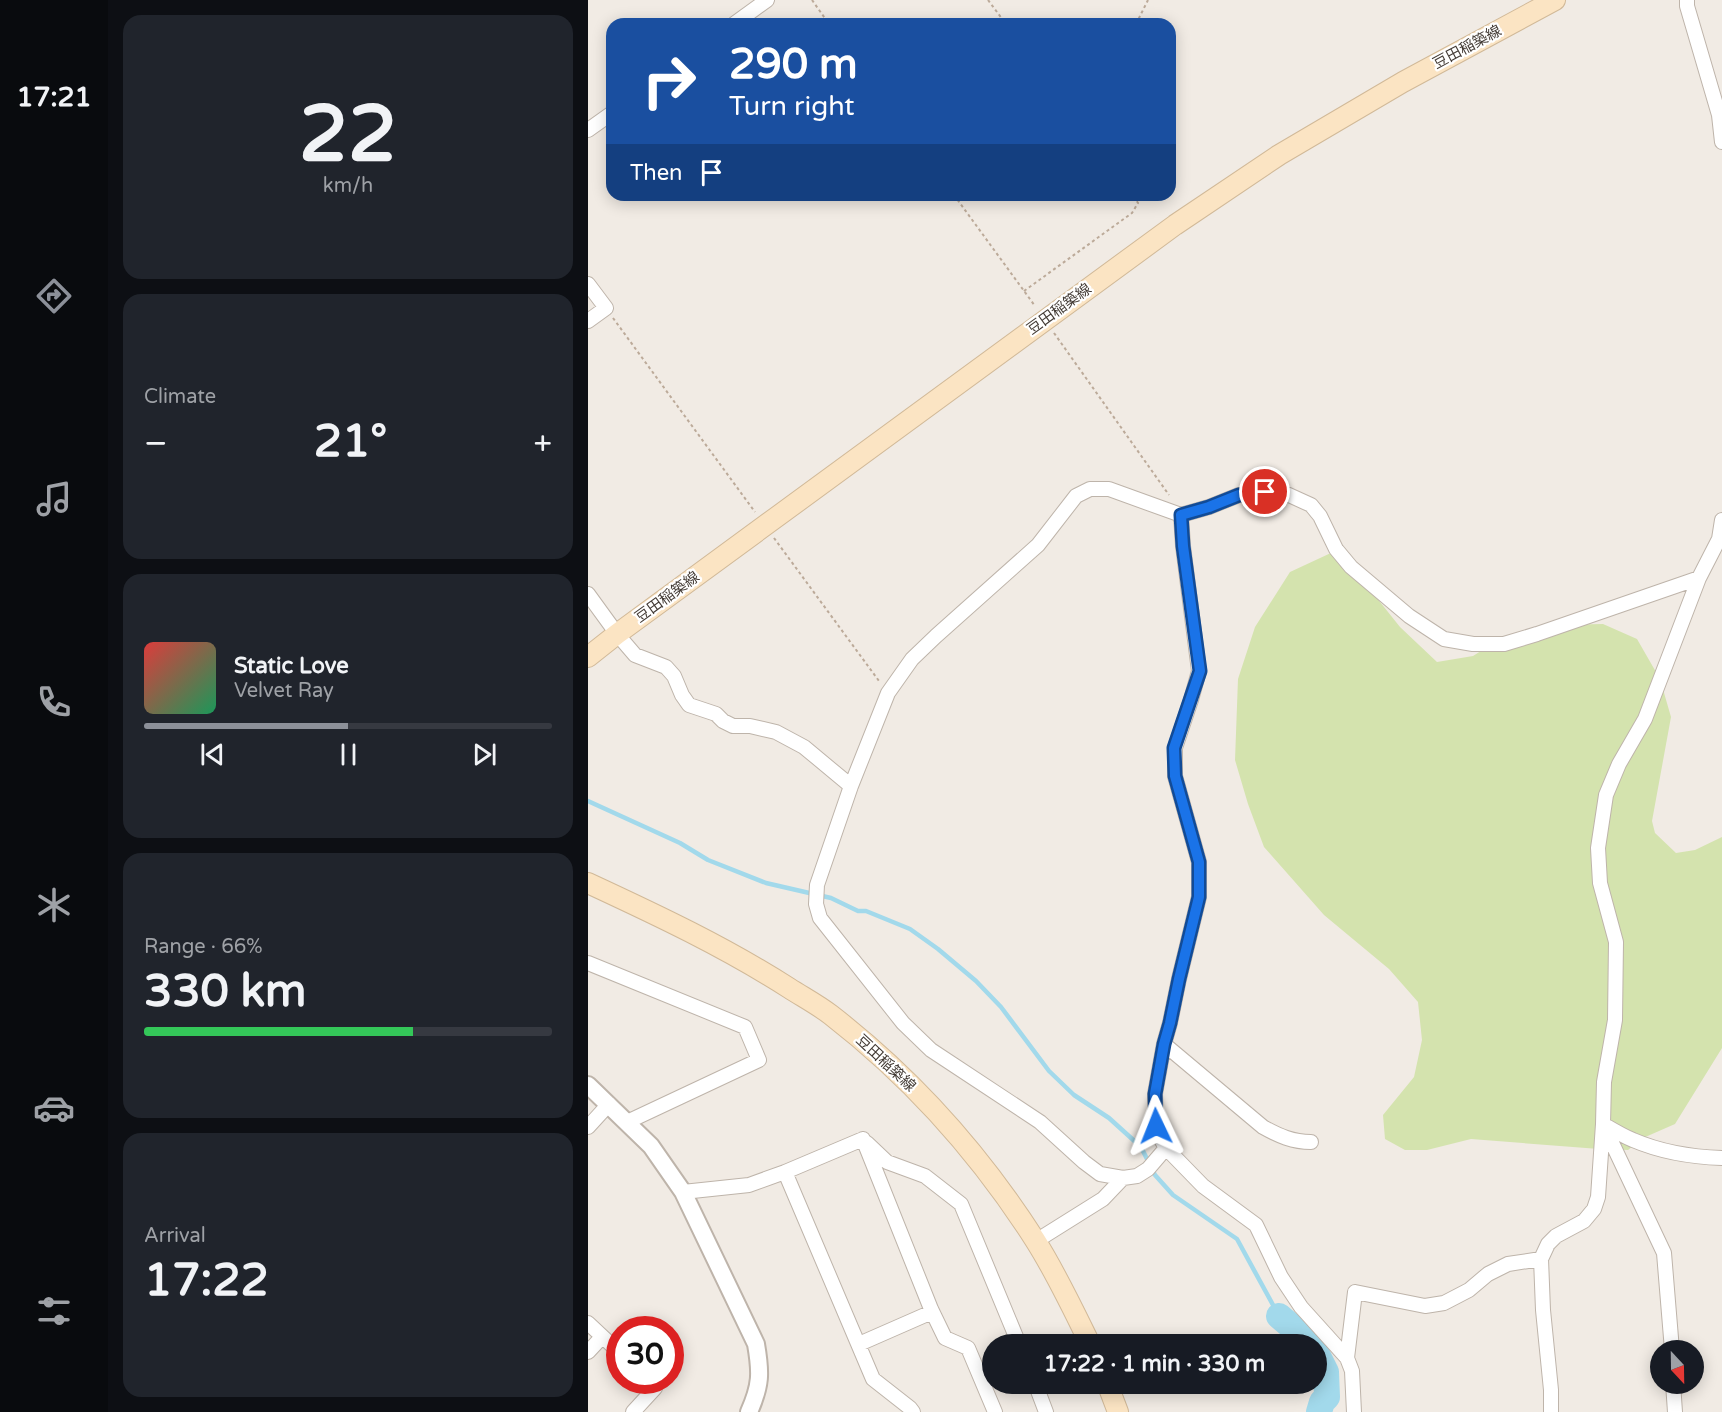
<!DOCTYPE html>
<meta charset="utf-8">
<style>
:root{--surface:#171b24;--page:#20242c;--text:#f1f3f6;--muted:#9ea1a6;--line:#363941;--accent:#8c9099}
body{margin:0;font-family:"Varela Round","Noto Sans JP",sans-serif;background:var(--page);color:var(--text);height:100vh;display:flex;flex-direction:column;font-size:22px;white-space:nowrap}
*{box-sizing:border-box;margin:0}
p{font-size:20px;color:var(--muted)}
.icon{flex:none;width:33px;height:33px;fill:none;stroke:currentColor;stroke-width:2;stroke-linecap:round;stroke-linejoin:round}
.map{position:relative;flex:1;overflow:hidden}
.drawer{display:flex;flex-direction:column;gap:15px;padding:15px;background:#0d0f14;width:480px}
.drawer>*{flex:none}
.guide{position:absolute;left:18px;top:18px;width:570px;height:183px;border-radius:18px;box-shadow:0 3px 15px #0003;background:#1a4fa0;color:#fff;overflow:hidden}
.needle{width:39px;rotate:158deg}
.tools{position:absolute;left:1062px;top:1340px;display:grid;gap:12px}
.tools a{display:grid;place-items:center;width:54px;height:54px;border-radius:50%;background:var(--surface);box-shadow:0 3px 15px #0003;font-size:30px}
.speed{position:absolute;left:18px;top:1316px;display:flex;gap:12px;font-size:30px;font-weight:700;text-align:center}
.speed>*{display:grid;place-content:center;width:78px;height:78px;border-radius:50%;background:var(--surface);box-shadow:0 3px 15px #0003;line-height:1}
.speed .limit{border:9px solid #d22;background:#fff;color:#111}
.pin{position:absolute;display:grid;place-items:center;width:51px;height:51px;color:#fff;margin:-26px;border:3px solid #fff;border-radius:50%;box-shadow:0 2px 6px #0007}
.me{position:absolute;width:66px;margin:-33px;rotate:358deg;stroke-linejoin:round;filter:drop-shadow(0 0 4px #0008)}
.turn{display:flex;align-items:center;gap:21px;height:126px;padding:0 24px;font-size:27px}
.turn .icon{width:78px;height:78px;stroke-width:2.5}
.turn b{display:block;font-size:42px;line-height:51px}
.then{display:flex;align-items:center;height:57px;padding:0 24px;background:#0003;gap:12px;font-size:22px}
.big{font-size:45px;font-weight:700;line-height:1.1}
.drawer .card{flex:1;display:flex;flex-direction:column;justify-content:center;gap:9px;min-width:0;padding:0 21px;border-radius:18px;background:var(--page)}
.drawer .dial{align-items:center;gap:0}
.dial b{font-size:78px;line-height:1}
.song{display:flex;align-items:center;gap:18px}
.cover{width:72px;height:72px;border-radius:9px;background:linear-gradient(135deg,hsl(0 70% 55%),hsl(150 70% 35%))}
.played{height:6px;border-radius:3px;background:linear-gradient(90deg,var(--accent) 50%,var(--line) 50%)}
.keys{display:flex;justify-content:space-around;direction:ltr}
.heat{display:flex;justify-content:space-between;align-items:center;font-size:33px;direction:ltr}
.charge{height:9px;border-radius:4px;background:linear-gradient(90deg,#34c759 66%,var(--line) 0)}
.trip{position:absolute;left:394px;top:1334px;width:345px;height:60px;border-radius:30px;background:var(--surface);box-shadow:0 3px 15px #0003;font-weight:700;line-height:60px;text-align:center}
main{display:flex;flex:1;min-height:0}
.dock{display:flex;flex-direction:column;width:108px;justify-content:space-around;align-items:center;background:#090b0e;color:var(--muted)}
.dock .icon{width:42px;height:42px}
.dock .active{color:var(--accent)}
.dock b{font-size:27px;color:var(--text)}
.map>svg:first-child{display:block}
.green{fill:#d4e3ae}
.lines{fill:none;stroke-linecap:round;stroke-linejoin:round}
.stream{stroke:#a2d9eb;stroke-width:4.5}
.river{stroke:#a2d9eb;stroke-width:26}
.minor-casing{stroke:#beb4aa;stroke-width:16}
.tertiary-casing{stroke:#beb4aa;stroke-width:20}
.secondary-casing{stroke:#d1b998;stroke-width:22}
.path{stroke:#bcaa99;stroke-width:2;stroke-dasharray:3 3;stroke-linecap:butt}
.minor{stroke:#fff;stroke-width:14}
.tertiary{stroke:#fff;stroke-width:16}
.secondary{stroke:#fbe4c3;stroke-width:20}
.route-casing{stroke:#114b97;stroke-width:15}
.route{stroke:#1a73e8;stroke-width:10}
.labels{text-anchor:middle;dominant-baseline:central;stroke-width:4.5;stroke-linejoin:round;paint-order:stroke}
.street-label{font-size:15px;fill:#423a34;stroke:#fff}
</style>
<main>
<nav class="dock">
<b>17:21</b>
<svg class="icon active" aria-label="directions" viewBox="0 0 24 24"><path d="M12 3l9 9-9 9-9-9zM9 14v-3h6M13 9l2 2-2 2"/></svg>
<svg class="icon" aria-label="music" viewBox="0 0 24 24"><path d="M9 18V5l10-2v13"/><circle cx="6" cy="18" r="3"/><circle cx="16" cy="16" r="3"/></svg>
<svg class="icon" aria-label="phone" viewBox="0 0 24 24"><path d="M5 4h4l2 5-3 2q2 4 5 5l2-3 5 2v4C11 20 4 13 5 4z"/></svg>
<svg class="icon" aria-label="climate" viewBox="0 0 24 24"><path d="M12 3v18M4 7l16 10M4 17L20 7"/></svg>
<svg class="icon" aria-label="car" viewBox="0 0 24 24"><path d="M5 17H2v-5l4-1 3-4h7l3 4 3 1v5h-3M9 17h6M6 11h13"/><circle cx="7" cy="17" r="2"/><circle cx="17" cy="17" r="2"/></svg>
<svg class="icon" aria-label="filters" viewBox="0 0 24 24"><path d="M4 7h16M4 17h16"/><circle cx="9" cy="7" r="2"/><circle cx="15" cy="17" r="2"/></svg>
</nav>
<section class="drawer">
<div class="card dial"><b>22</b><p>km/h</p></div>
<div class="card"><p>Climate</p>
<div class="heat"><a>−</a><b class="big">21°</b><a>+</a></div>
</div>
<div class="card">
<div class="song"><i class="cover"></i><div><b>Static Love</b><p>Velvet Ray</p></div></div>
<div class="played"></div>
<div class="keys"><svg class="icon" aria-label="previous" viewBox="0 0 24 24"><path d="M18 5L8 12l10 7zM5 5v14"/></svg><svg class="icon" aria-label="pause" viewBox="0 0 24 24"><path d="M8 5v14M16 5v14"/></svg><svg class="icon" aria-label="next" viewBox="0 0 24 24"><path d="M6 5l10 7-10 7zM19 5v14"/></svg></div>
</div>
<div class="card"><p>Range · 66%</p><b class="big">330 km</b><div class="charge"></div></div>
<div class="card"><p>Arrival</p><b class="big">17:22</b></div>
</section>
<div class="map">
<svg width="1134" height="1412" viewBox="0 0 1134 1412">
<rect width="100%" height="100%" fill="#f1ebe4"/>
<path class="green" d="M745,552l39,40 28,35 37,35 36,-6 30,-19 55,-12 45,-1 34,15 23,40 11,38 -19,104 3,12 21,20 19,-3 27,-13v211l-47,76 -32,14 -15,12 -29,-1 -128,-10 -44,11h-22l-20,-11 -2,-24 31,-38 8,-37 -4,-38 -29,-33 -65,-54 -60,-68 -16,-43 -13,-44 3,-81 17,-52 35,-55z"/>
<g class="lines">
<path class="stream" d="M0,801l92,42 28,17 58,23 65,15 27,13h8l44,18 28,20 38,32 25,26 48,64 25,24 35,23 32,29 14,28 18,20 64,44 42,77"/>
<path class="river" d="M691,1316l33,28
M729,1354l9,18 1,25 -5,5 -3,10"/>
<g class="minor-casing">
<path id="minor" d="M1099,0v6l32,109 3,27
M146,24l33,-24
M0,130l24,-17
M0,284l18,24 -18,13
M593,515l2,31 16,125 -8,29 -16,48v28l24,86v35l-20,82 -9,44 -6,21 -9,50 1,32 2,8 8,14 37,38 53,39 25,52 20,30 46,51 5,13 2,41
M0,594l29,40 18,21 31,12 8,9 8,19 7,10 27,9 7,7 10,5h17l26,6 28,15 47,39
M0,963l157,64 14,33 -132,62
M576,1044l99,83c16,9 30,15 48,15
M1015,1124c10,6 20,12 30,16 28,12 59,17 89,18
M1016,1126l60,127 8,97
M0,1127l21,-23
M275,1139l68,170 14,29 23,10 27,64
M279,1143l20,19 38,14 36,28 58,140
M578,1148l-18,21 -11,7 -14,2 -23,-4 -16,-12 -44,-40 -109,-72 -28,-27 -83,-105 -4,-14 1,-19 34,-99 37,-93 24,-34 24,-23 102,-91 38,-49 14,-7h19l72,26 28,-8 30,-12 26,-3 24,3 22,10 9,11 16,33 15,18 58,49 35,23 29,5h31l33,-10 162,-56
M197,1172l88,207 37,29 3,4
M95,1192l66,-7 36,-13 78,-33
M448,1241l67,-42 20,-21
M0,1323l32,30
M271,1344l73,-32
M0,1352l14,-15
M759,1358l8,-66 70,14 19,-3 25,-13 19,-16 20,-10 33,-5
M447,1383l11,29
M1085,1383l2,29
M45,1412l22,-24 -8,-8
M963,1412v-22l-8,-80 -2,-51 7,-15 8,-8 28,-15 10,-12 4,-12 5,-73 1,-42 11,-62 1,-78 -16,-59 -2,-35 8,-53 13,-31 26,-45 54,-141 20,-39 3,-19"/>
</g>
<g class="tertiary-casing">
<path id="tertiary" d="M0,1085l63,61 32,46 73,152c5,29 5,41 -7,68"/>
</g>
<g class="secondary-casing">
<path id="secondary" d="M0,657l29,-23 558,-409 104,-70 124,-73 152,-82
M0,883c69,32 137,64 201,105 14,9 29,17 42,27 80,62 149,139 204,225 21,33 38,69 55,104
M519,1383l11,29"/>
</g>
<path class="path" d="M224,0l17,24
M400,0l18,24
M548,24l12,-24
M366,195l81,111
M436,291l108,-78 6,-10 -5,-8
M25,318l142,194
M466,333l115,162
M186,538l105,143"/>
<use href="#minor" class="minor"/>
<use href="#tertiary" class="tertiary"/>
<use href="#secondary" class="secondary"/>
</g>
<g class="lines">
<g class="route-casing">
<path id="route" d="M568,1126l-1,-32 9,-50 6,-21 9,-44 20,-82v-35l-24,-86 -1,-28 26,-77 -17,-125 -2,-31 28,-8 30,-12 26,-3"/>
</g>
<use href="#route" class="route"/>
</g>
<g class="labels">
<g class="street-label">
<text transform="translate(879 47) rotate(-28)">豆田稲築線</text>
<text transform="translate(471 309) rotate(-36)">豆田稲築線</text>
<text transform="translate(79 597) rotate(-36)">豆田稲築線</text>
<text transform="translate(298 1063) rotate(43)">豆田稲築線</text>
</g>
</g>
</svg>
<div class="tools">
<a><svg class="needle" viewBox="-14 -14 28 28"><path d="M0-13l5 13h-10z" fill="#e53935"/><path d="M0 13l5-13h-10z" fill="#9ea1a6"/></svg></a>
</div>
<div class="speed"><div class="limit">30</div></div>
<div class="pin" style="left:677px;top:492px;background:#d93025"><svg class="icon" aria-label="arrive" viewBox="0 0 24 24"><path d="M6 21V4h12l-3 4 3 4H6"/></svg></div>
<svg class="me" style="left:568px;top:1126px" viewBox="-20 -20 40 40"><path d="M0-17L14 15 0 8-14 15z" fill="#1a73e8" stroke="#fff" stroke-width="4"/></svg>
<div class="trip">17:22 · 1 min · 330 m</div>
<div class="guide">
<div class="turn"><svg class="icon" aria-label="right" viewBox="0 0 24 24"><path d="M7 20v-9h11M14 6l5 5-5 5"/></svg><div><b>290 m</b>Turn right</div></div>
<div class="then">Then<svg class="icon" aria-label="arrive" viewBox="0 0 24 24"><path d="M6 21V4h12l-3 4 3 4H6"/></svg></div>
</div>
</div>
</main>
